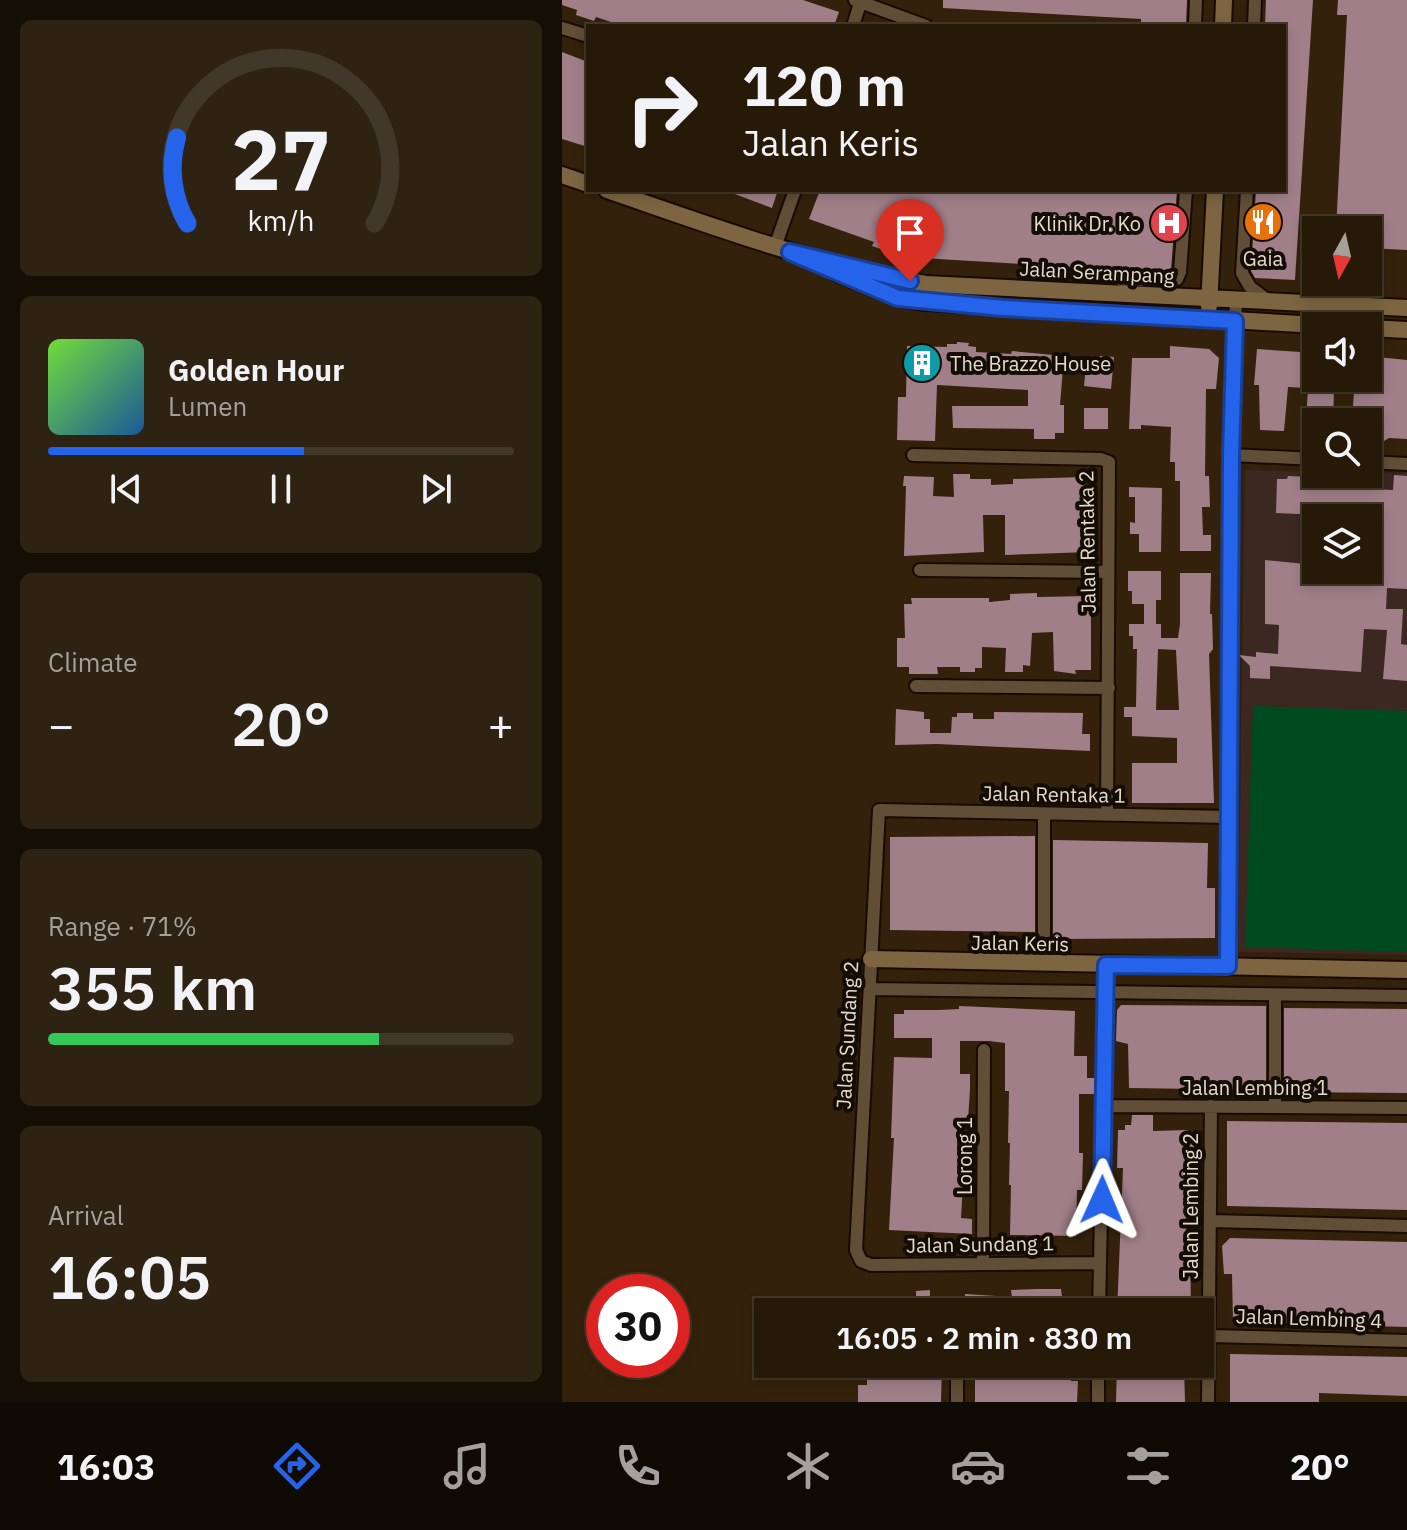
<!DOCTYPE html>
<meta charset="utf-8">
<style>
:root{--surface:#261908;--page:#2e2212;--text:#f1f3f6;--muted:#a4a09c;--line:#423829;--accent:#2563eb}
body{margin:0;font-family:"IBM Plex Sans",sans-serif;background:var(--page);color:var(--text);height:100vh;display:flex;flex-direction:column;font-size:30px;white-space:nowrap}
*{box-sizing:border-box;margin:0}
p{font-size:26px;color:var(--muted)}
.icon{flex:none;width:44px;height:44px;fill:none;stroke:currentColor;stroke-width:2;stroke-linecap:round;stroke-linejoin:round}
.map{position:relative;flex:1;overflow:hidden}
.details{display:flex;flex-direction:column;gap:20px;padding:20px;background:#150e04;width:562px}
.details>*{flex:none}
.hud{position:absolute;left:24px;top:24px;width:700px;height:168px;border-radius:0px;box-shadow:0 4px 12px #0003,0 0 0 2px var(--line);background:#261908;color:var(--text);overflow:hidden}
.needle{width:52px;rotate:188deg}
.tools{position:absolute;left:740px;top:216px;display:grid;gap:16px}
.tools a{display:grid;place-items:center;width:80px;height:80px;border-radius:0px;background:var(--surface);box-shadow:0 4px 12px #0003,0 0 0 2px var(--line);font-size:40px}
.speed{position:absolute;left:24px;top:1274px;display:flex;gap:16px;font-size:40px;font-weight:700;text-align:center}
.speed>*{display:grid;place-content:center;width:104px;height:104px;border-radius:50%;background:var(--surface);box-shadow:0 4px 12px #0003,0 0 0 2px var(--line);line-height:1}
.speed .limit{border:12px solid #d22;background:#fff;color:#111}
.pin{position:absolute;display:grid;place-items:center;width:68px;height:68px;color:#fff;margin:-82px -34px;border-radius:50% 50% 50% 0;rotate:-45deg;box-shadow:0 0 8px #0007}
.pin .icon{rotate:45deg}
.me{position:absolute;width:88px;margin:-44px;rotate:1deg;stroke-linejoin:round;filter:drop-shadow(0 0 6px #0008)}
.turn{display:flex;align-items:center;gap:28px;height:168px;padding:0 24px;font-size:36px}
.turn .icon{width:104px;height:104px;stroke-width:2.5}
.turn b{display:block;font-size:56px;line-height:68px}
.big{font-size:60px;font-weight:600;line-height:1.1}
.details .widget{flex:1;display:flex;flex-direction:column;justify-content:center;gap:12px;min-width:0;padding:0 28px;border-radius:12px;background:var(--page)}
.details .dial{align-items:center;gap:0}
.dial svg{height:208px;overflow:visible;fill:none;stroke:var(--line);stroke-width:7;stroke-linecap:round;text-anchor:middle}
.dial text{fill:var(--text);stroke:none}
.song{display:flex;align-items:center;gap:24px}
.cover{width:96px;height:96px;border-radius:12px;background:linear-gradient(135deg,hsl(100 70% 55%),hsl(210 70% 35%))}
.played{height:8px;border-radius:4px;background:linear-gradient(90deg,var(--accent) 55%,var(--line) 55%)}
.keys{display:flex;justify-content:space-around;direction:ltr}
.heat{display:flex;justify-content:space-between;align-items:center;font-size:44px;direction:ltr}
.charge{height:12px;border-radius:6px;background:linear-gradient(90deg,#34c759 71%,var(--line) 0)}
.trip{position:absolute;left:192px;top:1298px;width:460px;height:80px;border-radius:0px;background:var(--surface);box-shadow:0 4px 12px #0003,0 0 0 2px var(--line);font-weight:600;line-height:80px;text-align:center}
.dock{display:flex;height:128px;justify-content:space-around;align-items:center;background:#0f0a03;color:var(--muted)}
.dock .icon{width:56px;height:56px}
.dock .on{color:var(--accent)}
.dock b{font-size:36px;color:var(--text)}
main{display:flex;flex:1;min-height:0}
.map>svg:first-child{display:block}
.education{fill:#3a2821;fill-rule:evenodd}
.green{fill:#004a1f}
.building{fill:#a17f89;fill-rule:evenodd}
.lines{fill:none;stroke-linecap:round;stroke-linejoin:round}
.street-casing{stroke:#1a0a00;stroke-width:16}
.secondary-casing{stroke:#1a0a00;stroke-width:20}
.street{stroke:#614e37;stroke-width:12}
.secondary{stroke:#7c6540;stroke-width:16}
.route-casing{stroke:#184099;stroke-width:20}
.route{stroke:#2563eb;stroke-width:14}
.labels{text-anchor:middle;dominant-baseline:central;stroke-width:8;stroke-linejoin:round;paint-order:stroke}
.poi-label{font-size:20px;fill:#e5d9cc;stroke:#140d05;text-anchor:end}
.street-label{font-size:20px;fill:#e5d9cc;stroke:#140d05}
</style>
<main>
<section class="details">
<div class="widget dial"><svg viewBox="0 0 100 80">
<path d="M14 69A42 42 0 1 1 86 69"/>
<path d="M14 69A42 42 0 0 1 10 36" stroke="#2563eb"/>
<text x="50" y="56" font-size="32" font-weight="700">27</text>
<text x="50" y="72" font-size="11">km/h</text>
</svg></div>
<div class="widget">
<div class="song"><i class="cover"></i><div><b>Golden Hour</b><p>Lumen</p></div></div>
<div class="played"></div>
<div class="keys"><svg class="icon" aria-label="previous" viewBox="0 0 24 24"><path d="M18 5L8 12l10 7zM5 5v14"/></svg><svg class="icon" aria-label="pause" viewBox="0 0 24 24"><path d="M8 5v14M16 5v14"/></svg><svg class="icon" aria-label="next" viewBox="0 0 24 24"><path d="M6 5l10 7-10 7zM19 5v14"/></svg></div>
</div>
<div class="widget"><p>Climate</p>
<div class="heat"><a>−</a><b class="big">20°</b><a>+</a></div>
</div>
<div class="widget"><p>Range · 71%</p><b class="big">355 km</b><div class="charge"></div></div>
<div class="widget"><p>Arrival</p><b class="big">16:05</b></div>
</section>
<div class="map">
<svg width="845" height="1402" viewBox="0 0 845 1402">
<rect width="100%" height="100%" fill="#33210b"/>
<path class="education" d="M683,470l71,2v2l91,-1v482l-169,-3zM754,518h52v52h-52z"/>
<path class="green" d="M691,706l154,5v241l-162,-5z"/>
<path class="building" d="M0,0h241l36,12 -5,14h-211l-27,-9 -2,4 -18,-6 1,-5 -15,-5z
M381,0h244l-1,26h-45v-7l-198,-11z
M704,0h47l-18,280 -40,-2 -4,-7 5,-81h28v-164h-19z
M776,0h69v250l-39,-2v-18h-32l11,-215h-10z
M0,52l26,10v85l-26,-8z
M162,190h54l-6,18z
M258,190h357l-6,80 -33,1 -233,-14 -33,-11 2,-4 -65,-23z
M395,342l12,1 -1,3 8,1v5l35,2 1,-3 52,5 -4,49h4v28h-9v6h-21v-10l-81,-1 -1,-22h76v-16l-91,-5 -2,56 -38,-1 1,-43h8l1,-51 40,1v-3h10z
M608,346l39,3 10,9 -3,31h-10l-1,87h4l1,31h-8l1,28h8v16h-31v-70h-5v-19h-5l1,-35 -30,-2v4h-12l3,-71h38z
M695,349l59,4v25h52v-22l39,4v79l-18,-1 -10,6h-8l1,-8h-4v-14h-16l2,-31 -20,-1 -1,32h-17v16h-11l3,-50 -20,-1 -4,44 -24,-1 -1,-45h-5z
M538,356l14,1 -3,32 -27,-3 2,-21 13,1z
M522,408h24v21h-24z
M391,474h17v5h21v6l22,-1v-5l72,-2 1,43h4v32l-85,3v-40h-22l1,37 -80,4 2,-70h-3l1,-10 30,1 -1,19 21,1z
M832,475l13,1v113l-20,-1 -1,21h17l-2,35 6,1v36l-24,-2 4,-49 -23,-1 -3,43 -91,-6v13l-20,-1v-12l-11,-11 17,2v-5l22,2 1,-29 -14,-1v-64l51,5v5h52v-53l-92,-4 1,-34h10l1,-3 21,1v2l23,1v5l17,1v-5l23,1v7l21,1z
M567,487l33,1 -1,64h-22v-18h-9v-12l5,1v-26h-6z
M566,571h33v29h-5v24h5v14h17l2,-14v-51h31l-1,41h2l1,35 -4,5 5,149h-82v-40h45v-25l-45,-2v-19h-8v-10h12l1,-58h-4v-13h-4v-12h15v-20h-12v-13h-4zM596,649l18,1 3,60h-23z
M475,593v4l54,-1v74h-16l1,4 -22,-3 -1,-39 -21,1 -2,33 -7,-1v7h-18l1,-24 -24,-1v21h-7v4h-15v-5h-23l1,7h-29v-7h-12v-29h8l-1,-34h8l-1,-6h78v4l21,-2v-6z
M334,709l28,3v7h6v14h21l1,-16h5v-4h16v6h21v-7l89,1 -1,21h8v17l-153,-7 -42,1z
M473,836v96l-145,-2v-93z
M491,840l155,3 -1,45h8v50l-162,1z
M559,1005l145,1v84l-137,-2 -1,-44 -12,-3 1,-31z
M397,1006l116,5 -1,45h13v22h8v7l-1,9h-15v59h4l-1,37h-5l-1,46 -66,-1 1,-50h-2l1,-42h-2l1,-52h-4v-48l-16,-2h-29v33h10v15l-2,31h-11v29l8,1 -4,68 11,1v15l-83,-4 5,-92h-3l3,-81 38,1v-20h-38v-24h10v-4h35l20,-1z
M722,1008l123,1v84l-123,-1z
M570,1115h21v16l35,-1v8h6v11h6v11h-8l1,41h-7v36h4l1,75h-74l6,-144h-6l1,-38h7v-5h6z
M665,1121l180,2v87l-180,-4z
M668,1238l177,4v85l-174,-5 -1,-48h-8l-2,-28z
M476,1289h23l1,8 14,-1 1,16h-207v-10h38v-4l8,-1v-6l14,-1v8l35,2v-6l47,3 -1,-7z
M668,1354l177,3v39l-88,-3v9h-89z
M305,1364h75l-1,38h-83v-17h9z
M433,1364h74l2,17h7l-1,21h-102v-24l20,1z
M555,1364h67l1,38h-69z"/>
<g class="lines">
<g class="street-casing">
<path id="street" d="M293,0l71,26
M291,26l8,-26
M633,26l1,-26
M692,26l1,-26
M0,28l26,8
M685,190l-5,83 8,14 20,15
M213,247l20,-57
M559,280l56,-1 3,-7 6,-82
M351,455l188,4 8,3 -2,353
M669,455l85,4
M806,462l39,2
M358,570l187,2
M354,686l193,2
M482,943v-129
M666,966l3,-511 5,-156
M308,989l537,7
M713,996v111
M541,1106l304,2
M648,1221l197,5
M421,1263l1,-213
M538,1263l-229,2 -10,-4 -5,-11 23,-440 350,7
M537,1312l7,-347
M647,1336l198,5
M395,1364v38
M536,1402v-38
M646,1402l3,-296"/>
</g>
<g class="secondary-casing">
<path id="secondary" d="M661,26l1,-26
M0,175l26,9
M45,190c105,36 209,75 319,94l481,24
M275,273l61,25 27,4 409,24
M647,306l6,-116
M806,328l39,2
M309,959l536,11"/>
</g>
<use href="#street" class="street"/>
<use href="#secondary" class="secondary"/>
</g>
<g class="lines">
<g class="route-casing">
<path id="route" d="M348,281l-120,-29 108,46 105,10 232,13 -4,134 -3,511 -122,-1 -4,235"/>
</g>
<use href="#route" class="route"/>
</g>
<defs>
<g id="restaurant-disc" transform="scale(2)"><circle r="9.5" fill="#e8710a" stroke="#140d05"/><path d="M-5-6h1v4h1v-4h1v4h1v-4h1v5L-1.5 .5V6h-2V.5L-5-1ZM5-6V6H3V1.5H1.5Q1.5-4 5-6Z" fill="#fff"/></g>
<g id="hospital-disc" transform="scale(2)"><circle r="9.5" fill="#e0444e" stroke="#140d05"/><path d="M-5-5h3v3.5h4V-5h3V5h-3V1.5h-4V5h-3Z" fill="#fff"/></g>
<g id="building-disc" transform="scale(2)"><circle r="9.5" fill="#0f9aa8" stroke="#140d05"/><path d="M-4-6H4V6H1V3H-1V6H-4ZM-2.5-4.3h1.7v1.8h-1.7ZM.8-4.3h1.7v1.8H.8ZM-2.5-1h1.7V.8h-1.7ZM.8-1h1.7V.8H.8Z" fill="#fff"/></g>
</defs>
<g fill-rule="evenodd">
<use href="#restaurant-disc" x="701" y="222"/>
<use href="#hospital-disc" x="607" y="223"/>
<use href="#building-disc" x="360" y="363"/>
</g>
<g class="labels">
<g class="poi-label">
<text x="579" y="223">Klinik Dr. Ko</text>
<text x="701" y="258" text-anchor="middle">Gaia</text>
<text x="388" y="363" text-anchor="start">The Brazzo House</text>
</g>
<g class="street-label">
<text transform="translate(535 272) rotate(3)">Jalan Serampang</text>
<text transform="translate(525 542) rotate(-91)">Jalan Rentaka 2</text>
<text transform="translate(492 794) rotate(1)">Jalan Rentaka 1</text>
<text transform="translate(458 943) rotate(1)">Jalan Keris</text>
<text transform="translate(285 1035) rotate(-87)">Jalan Sundang 2</text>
<text x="693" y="1087">Jalan Lembing 1</text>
<text transform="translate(402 1156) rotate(-90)">Lorong 1</text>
<text transform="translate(628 1206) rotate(-90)">Jalan Lembing 2</text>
<text transform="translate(418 1244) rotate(-1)">Jalan Sundang 1</text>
<text transform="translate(747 1318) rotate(2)">Jalan Lembing 4</text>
</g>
</g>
</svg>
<div class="tools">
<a><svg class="needle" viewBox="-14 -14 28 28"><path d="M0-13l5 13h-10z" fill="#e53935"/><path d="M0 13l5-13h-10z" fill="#a4a09c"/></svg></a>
<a><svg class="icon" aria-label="sound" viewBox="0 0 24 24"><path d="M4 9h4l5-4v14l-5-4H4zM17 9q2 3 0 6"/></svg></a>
<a><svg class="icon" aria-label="search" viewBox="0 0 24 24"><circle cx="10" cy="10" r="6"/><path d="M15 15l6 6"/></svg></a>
<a><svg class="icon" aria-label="layers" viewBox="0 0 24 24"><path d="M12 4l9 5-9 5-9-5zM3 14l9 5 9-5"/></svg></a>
</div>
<div class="speed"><div class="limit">30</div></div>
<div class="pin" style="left:348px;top:281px;background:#d93025"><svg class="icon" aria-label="arrive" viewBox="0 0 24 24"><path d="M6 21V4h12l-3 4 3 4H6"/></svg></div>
<svg class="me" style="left:540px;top:1200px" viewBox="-20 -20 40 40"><path d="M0-17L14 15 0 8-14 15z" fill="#2563eb" stroke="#fff" stroke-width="4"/></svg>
<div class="trip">16:05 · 2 min · 830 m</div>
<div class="hud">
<div class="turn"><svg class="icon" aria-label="right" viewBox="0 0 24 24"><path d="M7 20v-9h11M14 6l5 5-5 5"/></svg><div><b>120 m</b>Jalan Keris</div></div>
</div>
</div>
</main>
<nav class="dock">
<b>16:03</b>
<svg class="icon on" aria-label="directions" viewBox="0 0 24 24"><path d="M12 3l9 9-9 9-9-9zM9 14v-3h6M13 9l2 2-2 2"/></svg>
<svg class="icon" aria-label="music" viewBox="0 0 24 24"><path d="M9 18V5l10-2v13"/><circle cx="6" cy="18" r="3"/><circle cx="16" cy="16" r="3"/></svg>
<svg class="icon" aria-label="phone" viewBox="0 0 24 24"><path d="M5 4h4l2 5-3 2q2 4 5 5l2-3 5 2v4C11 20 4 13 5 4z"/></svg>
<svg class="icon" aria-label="climate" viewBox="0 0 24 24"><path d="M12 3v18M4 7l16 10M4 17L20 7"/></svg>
<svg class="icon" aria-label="car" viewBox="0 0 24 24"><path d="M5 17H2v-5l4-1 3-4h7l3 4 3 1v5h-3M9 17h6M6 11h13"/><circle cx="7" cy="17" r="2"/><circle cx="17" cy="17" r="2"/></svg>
<svg class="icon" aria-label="filters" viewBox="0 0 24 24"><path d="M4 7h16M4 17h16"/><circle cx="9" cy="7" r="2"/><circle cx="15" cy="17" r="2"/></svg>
<b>20°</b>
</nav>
